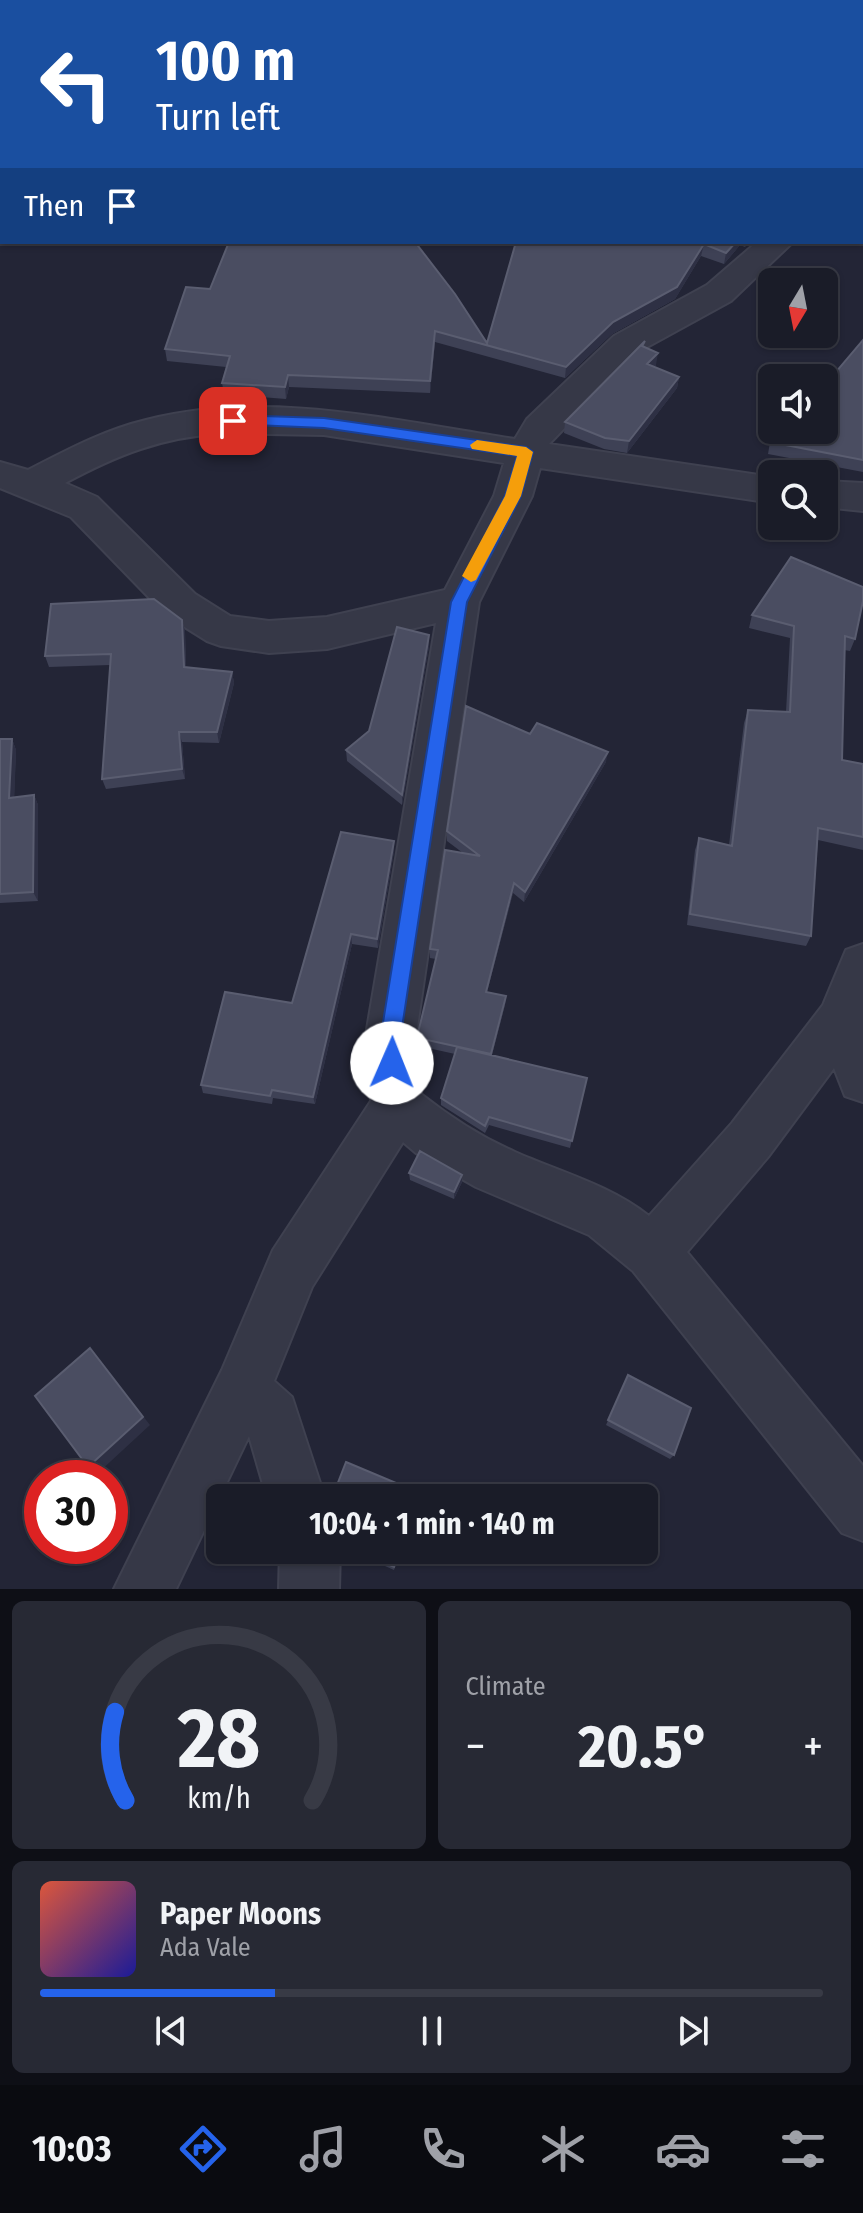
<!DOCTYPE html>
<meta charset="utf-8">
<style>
:root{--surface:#1a1c28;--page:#272934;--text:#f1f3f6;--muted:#9fa1a8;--line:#383a45;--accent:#2563eb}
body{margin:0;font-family:"Fira Sans Condensed",sans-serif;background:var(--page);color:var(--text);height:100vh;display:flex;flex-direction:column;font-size:30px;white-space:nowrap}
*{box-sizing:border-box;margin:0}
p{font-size:26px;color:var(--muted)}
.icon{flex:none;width:44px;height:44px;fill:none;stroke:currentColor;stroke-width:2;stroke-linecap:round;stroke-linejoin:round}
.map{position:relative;height:1589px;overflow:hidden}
.panel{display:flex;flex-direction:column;gap:12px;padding:12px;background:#0e0f16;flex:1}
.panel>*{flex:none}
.hud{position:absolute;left:0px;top:0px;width:864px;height:244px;box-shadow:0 2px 6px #0004,0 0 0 2px var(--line);background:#1a4fa0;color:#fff;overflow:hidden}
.needle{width:52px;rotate:190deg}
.fabs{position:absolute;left:758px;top:268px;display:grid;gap:16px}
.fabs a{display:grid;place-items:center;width:80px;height:80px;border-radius:12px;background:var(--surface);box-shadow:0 2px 6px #0004,0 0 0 2px var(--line);font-size:40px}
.speed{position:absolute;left:24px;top:1460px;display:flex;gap:16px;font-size:40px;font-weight:700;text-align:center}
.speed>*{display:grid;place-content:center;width:104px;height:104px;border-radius:50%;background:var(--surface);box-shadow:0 2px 6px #0004,0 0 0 2px var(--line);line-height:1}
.speed .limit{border:12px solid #d22;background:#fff;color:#111}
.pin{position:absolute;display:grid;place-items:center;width:68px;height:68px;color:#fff;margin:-34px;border-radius:16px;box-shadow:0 4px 12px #0006}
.me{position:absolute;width:88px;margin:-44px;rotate:1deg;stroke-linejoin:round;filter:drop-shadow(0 0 6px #0008)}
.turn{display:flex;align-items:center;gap:28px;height:168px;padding:0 24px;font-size:36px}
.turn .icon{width:104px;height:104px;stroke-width:2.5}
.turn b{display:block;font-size:56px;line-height:68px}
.then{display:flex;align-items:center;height:76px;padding:0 24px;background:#0003;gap:16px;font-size:30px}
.big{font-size:60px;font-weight:700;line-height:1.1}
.panel .widget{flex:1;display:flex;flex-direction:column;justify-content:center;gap:12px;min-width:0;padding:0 28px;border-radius:12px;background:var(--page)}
.panel .dial{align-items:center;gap:0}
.dial svg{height:208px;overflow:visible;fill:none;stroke:var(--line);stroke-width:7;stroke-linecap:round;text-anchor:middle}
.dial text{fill:var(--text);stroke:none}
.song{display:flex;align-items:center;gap:24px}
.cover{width:96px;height:96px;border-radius:12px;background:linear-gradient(135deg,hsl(10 70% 55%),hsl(240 70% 35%))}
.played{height:8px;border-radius:4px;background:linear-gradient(90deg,var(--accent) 30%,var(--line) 30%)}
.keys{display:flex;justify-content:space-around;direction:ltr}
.heat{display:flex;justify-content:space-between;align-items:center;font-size:44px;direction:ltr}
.panel .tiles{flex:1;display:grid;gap:12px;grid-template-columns:1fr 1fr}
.widget:last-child{grid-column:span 2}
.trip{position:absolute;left:206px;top:1484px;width:452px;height:80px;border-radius:12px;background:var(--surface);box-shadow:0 2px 6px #0004,0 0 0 2px var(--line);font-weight:700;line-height:80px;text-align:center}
.tab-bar{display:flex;height:128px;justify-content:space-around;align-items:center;background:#0a0b10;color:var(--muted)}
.tab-bar .icon{width:56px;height:56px}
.tab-bar .current{color:var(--accent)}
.tab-bar b{font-size:36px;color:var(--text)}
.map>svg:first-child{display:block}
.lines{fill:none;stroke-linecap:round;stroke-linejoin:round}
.minor-casing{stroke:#3f4150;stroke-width:4}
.minor{fill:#363847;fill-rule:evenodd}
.wall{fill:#3e4155}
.shaded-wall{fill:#2e3044}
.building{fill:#4a4d61;stroke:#5a5d70;stroke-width:2}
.route{fill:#2563eb;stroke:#184099;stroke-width:2}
.slow{fill:#f59e0b}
</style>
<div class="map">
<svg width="863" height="1589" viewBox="0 0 863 1589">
<rect width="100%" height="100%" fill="#232536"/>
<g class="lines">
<g class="minor-casing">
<path id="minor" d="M675,0h28v2h-28z
M862,158h1v18h-1z
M757,242h36l-62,59 -93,51 -89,92 223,33v26l-232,-35 -8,28 -53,106 -64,439 6,53c29,23 60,43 94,58 45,20 95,33 134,64l83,-93 91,-118 23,-55 17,-6v158l-18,-6 -11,-28 -66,89 -81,95 176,214v75l-21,-8 -209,-262 -44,-36 -113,-48 -60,-34 -13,-11 -91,145 -38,94 18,16 33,101h-58l-18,-62 -73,153h-62l108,-219 51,-120 98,-149 -6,-60 71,-418 -109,26 -58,4 -48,-7 -14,-5 -40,-25 -96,-99 -71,-29v-26l28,8c39,-20 76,-40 118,-50 121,-31 249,1 369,19l12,-20 87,-83 93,-51zM222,433l102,2 180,28 -10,33 -49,94 -118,27 -58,4 -39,-5 -35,-22 -98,-97 -32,-14c54,-29 95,-45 157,-50z
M824,481l39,2v28l-39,-4z
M280,1550h60l-1,39h-60z"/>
</g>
<use href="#minor" class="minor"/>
</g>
<path class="wall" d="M229,242l258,101 29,-101h233l-4,5 -5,-2 -16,19 -23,-8 -26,43 -63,35 -47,44 -130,-36 -5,51 -141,-6 -3,12 -62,-5 -2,-11 4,-16 -59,-6 -2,-12 45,-60z
M863,340v132l-95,-18 2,-12 54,-12z
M645,341l-1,6 12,18 -2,2 25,10 -2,11 -50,65 -23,-4 -40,-16 1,-11z
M752,615l103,24 -5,12 -6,-1 -2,110 21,4v86l-45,-10 -7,96 -5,10 -119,-21 8,-75 4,-12 30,7 15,-122 4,-13 38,2 4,-74 -41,-10z
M182,620l3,11 1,36 46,5 2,11 -15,60 -37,-1 3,37 -79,10 -4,-10 8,-114 -61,2 -4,-11z
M429,635v11l-27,159 -55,-44 -1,-11 23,-19z
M530,734l76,28 -82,140 -11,-9 -26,99 19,4 -1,9 -13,50 95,23 -17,70 -81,-23 -4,8 -44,-28v-7l14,-44 -36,-8 -1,-13 18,-74 -6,-1v-9l33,-96 -16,-12v-10z
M0,739h12l4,11 -2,47 20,-2 4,10v96l-38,2z
M394,841v10l-16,97 -26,-4 -37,160 -42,-6 -1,6 -69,-11 -2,-8 91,-82z
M409,1173l53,2v7l-8,17 -44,-19z
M628,1375l46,80 -4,4 -64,-34z
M349,1550h52l-7,20z"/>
<path class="shaded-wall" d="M736,242h5l-1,3 -16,19 2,-11z
M704,244l-3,12 -26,43 -63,35 -47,44 1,-11 47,-45z
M435,331v11l-5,51v-12z
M658,353l-2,12 -10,11 1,-12z
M288,375l1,12 -3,12 -1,-12z
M679,377l-2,11 -50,65 2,-12z
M182,620l3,11 1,47 -2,-11z
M429,635v11l-27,159v-10z
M232,672l2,11 -15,60 -2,-11z
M179,732l3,10 3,37 -3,-10z
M12,739l4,11 -2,58 -5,-10z
M608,752l-2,10 -82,140 1,-10z
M34,795l4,10v96l-5,-9z
M394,841v10l-16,97 -1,-9z
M514,883l-1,10 -28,107 1,-8z
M351,934l1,10 -37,160 -2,-7z
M506,996l-1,9 -15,57 1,-8z
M462,1175v7l-8,17v-7z
M90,1348l60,77 -53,49 -9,-7z"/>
<path class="building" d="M531,0h117l5,2h-118z
M828,0h35v19l-1,-17h-35z
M229,242h186l40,52 32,49 29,-101h220l-10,11 -22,-9 -27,43 -64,35 -47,45 -131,-36 -5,50 -142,-6 -3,12 -63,-4 8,-27 -65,-7 21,-62 24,2z
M863,340v120l-93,-18 8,-12h46v-44z
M645,341l-3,5 16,7 -11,11 32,13 -50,64 -24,-3 -40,-16z
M791,557l72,30v14l-8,38 -10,-3 -3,124 21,4v73l-45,-9 -7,108 -121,-22 9,-76 33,8 16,-136 42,2 4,-86 -42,-11z
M154,599l28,21 2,47 48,5 -15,60h-38l3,37 -80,10 9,-125 -66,2 6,-52z
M397,627l32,8 -27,160 -56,-45 23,-19z
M466,706l64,28 7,-11 71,29 -83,140 -11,-9 -28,109 20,4 -15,58 -73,-16v-5l20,-83 -8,-1 15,-99 35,6 -33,-25z
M0,739h12l-3,59 25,-3 -1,97 -33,2z
M341,832l53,9 -17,98 -26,-5 -38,163 -41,-7 -2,6 -69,-11 24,-93 67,11z
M457,1047l130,31 -15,63 -83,-24 -4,9 -44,-28z
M420,1151l42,24 -8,17 -45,-19z
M90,1348l53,69 -55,50 -53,-71z
M628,1375l63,33 -17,47 -66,-35z
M346,1462l74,31 -2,5h-86z
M355,1550h45l-6,17z"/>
<path class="route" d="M233,415l91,3 202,29 7,5 -12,44 -54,106 -67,439 3,22 -3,7 -8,2 -7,-2 -5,-29 71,-439 54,-106 12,-40 -193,-28 -96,-4v-7z"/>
<path class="slow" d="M477,440l49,7 7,5 -12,44 -45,84 -5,2 -9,-6 43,-80 12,-40 -45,-7 -2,-4z"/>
</svg>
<div class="fabs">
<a><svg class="needle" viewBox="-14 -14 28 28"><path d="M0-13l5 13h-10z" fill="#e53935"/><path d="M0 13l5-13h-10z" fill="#9fa1a8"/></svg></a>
<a><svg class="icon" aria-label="sound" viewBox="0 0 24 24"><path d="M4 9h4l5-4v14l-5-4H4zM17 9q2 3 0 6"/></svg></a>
<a><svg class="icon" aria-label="search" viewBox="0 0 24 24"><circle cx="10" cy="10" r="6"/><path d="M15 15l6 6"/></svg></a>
</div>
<div class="speed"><div class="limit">30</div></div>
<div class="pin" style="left:233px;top:421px;background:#d93025"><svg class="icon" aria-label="arrive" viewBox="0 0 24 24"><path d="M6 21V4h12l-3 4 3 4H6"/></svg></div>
<svg class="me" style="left:392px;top:1063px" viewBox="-20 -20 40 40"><circle r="19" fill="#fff"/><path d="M0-13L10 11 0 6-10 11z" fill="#2563eb"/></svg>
<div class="trip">10:04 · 1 min · 140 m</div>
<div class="hud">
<div class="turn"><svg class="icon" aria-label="left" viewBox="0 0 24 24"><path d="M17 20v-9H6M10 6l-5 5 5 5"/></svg><div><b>100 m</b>Turn left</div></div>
<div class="then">Then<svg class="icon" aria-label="arrive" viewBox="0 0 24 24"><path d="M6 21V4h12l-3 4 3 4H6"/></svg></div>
</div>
</div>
<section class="panel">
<div class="tiles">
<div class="widget dial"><svg viewBox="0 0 100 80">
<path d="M14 69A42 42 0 1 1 86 69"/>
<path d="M14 69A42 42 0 0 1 10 35" stroke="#2563eb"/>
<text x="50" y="56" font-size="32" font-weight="700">28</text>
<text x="50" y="72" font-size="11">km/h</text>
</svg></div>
<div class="widget"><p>Climate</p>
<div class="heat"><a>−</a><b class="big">20.5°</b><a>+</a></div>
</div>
<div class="widget">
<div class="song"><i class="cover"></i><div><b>Paper Moons</b><p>Ada Vale</p></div></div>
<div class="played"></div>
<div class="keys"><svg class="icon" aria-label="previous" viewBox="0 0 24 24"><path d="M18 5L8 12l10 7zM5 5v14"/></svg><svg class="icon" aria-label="pause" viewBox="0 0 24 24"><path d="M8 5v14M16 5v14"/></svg><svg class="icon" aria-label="next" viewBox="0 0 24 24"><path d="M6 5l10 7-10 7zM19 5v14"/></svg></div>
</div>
</div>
</section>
<nav class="tab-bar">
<b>10:03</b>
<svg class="icon current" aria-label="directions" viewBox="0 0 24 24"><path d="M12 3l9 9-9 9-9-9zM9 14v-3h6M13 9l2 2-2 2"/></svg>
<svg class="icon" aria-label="music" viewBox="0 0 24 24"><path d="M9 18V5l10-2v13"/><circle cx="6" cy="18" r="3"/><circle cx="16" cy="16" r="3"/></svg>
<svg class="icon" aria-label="phone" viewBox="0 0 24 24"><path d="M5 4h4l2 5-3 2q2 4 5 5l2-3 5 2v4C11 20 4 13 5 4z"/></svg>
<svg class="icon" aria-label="climate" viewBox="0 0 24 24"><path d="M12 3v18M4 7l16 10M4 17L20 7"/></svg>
<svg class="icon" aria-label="car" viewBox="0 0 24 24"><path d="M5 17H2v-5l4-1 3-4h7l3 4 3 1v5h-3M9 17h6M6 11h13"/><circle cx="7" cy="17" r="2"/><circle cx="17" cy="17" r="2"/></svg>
<svg class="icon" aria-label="filters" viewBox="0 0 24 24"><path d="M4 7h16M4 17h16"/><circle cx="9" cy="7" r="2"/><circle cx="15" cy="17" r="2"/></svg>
</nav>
